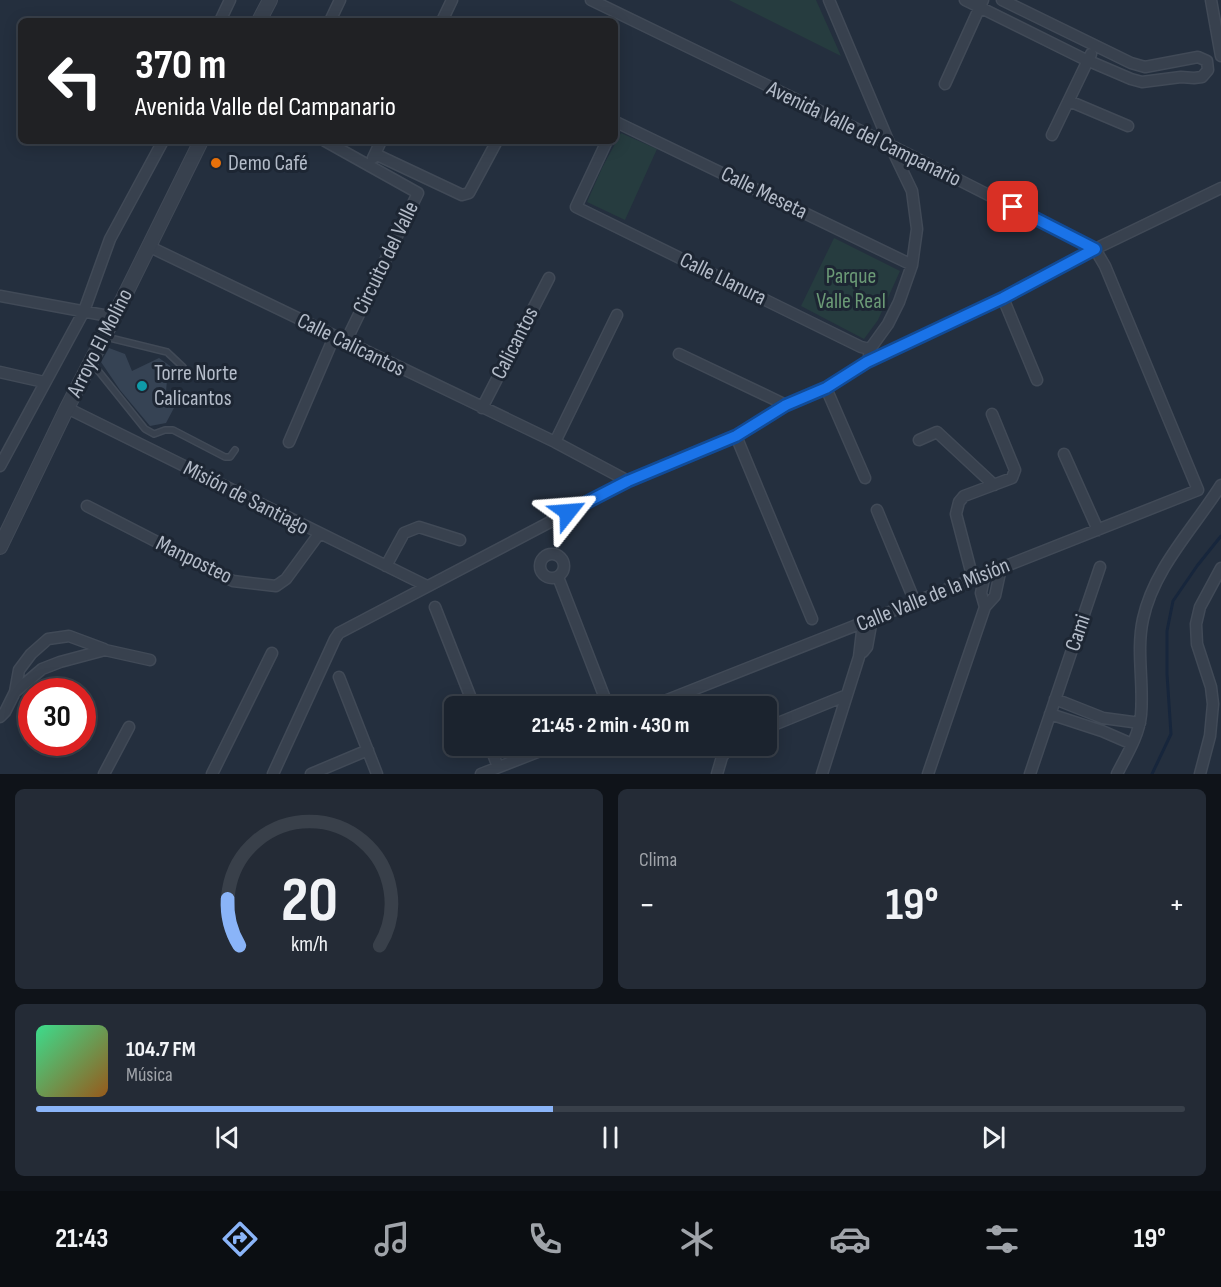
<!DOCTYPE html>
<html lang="es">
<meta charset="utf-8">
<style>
:root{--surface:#1b232e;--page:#242b36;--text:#f1f3f6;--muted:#a0a4aa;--line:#39404a;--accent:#8ab4f8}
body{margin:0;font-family:"Sofia Sans Condensed",sans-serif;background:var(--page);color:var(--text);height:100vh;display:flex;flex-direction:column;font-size:22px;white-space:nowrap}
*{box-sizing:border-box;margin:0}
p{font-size:20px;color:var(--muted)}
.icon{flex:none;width:33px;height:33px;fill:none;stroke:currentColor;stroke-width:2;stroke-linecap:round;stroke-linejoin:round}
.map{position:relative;height:774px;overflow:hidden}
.sheet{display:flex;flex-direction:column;gap:15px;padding:15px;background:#0f1319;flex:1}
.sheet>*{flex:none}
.hud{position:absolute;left:18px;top:18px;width:600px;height:126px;border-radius:9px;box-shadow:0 3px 15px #0003,0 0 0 2px var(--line);background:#202124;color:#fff;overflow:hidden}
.speed{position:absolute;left:18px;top:678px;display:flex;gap:12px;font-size:30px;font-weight:700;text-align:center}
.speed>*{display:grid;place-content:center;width:78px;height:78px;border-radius:50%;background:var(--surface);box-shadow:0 3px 15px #0003,0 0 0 2px var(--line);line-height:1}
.speed .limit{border:9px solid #d22;background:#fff;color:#111}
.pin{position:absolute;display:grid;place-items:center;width:51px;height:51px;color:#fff;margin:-26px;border-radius:12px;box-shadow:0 3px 9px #0006}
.me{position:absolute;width:66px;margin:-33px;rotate:62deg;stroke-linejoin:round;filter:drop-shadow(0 0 4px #0008)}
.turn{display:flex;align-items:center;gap:21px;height:126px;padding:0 18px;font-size:27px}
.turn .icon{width:78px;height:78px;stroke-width:2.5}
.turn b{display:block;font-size:42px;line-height:51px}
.big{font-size:45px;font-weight:700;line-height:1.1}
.sheet .card{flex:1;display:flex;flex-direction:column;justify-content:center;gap:9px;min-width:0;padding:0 21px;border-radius:9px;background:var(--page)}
.sheet .dial{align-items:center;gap:0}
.dial svg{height:156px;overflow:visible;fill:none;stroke:var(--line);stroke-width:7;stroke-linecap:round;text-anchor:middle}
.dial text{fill:var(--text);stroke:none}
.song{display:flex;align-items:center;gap:18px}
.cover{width:72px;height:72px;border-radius:9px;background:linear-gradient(135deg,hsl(150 70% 55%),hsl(30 70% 35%))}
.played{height:6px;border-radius:3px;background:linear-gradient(90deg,var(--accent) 45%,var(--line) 45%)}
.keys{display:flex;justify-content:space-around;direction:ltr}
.heat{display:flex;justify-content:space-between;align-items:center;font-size:33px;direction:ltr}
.sheet .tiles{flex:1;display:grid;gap:15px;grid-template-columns:1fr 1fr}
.card:last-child{grid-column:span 2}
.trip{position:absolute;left:444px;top:696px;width:333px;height:60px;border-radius:9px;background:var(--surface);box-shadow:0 3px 15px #0003,0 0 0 2px var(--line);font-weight:700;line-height:60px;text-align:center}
.tabs{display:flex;height:96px;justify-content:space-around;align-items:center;background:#0b0e12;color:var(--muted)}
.tabs .icon{width:42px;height:42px}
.tabs .on{color:var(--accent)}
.tabs b{font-size:27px;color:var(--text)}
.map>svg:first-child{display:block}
.green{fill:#263c3f}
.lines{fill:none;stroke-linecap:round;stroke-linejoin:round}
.stream{stroke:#17263c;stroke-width:3}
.building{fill:#364354}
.service-casing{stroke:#414a57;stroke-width:8}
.minor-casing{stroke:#414a57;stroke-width:13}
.tertiary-casing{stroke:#414a57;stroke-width:16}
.service{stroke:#38414e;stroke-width:5}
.minor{stroke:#38414e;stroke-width:10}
.tertiary{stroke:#38414e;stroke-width:14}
.route-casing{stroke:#114b97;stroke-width:15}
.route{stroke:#1a73e8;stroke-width:10}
.food-dot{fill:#e8710a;stroke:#1d2633;stroke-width:2}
.culture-dot{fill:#0f9aa8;stroke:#1d2633;stroke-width:2}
.labels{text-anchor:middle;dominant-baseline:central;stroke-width:6;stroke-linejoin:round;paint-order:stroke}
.street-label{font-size:22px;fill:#b4bcc9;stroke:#1d2633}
.poi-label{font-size:22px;fill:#b4bcc9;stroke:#1d2633;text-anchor:start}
.park-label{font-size:22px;fill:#6b9a76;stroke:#1d2633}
</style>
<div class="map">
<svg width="1221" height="774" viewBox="0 0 1221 774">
<rect width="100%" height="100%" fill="#242f3e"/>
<path class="green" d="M729,0h87l25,56z
M621,133l36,16 -32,71 -38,-18 15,-34z
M834,238l66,33 -22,49 -14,19 -63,-33z"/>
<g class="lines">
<path class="stream" d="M1152,774l19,-40 -4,-60v-43l6,-30 24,-35 24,-30"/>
</g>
<path class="building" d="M109,348l16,6 7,17 27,-13 14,10 -6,12 -1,12 9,14 -9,17 -16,3 -30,-36 -19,-28z"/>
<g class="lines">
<g class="service-casing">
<path id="service" d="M106,337l61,15 16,15
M92,363l53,66 9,5 11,-4h8l52,27h5l5,-7"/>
</g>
<g class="minor-casing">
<path id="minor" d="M591,0l299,145 205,104 10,17 93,224
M829,0l61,145 22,46 5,38 -5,36 -13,37 -11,22 -18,25 -1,6
M965,0l117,58 49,21 11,3 39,-5 13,1 8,-1 6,-7 -1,-9 -9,-4 -53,10 -14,-4 -129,-63
M1211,0l10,56
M220,21l10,-21
M330,21l10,-21
M442,21l10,-21
M945,84l38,-84
M1069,101l59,25
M615,124l1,-2 296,143
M1052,135l39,-81
M325,141l93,52 -72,148
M607,141l-31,66 285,140 9,2
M375,154l87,41 7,-2 28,-52
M373,158l8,-17
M148,246l407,196 73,39
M0,296l114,21
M1003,298l34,82
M679,354l107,51
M0,372l44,10
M826,388l39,90
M67,408l360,178
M482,408l67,-130
M736,436l76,183
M919,440l18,-8 57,53
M289,442l45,-105
M555,442l62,-127
M1064,454l34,76
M0,466l84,-155 26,-72 53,-98
M87,506l146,75 43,5 10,-7 33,-45
M877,510l38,92
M540 566a12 12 0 1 1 24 0a12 12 0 1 1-24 0Z
M386,566l18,-33 15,-6 41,13
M558,577l50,129
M973,579l-17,-65 3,-12 5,-6 48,-18 3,-8 -23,-56
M435,607l39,99
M985,607l-4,-14 4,-19
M863,652l4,-5 5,-28
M339,677l38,97
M15,692l4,-22 12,-16 17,-15 21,-3 35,13
M1055,699l48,19 37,5
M652,706l546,-216
M1050,714l52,17 30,13
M0,717l5,-5 10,-20 27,-23 18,-7 45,-12 45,10
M766,728l81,-33
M490,746l8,21
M104,774l25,-47
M212,774l60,-121
M273,774l62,-135 4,-6 289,-152 108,-45 50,-31 40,-17 41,-26 136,-64 92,-49 126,-61
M311,774l57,-24
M481,774l72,-28
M717,774l5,-17 8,-11
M822,774l37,-117 4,-34
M928,774l57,-167 10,-11 6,-28
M1030,774l70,-207
M1117,774c9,-18 22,-38 24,-59 3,-32 -5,-64 2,-96 11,-51 51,-91 78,-134
M1200,774l10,-38 3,-32 -2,-17 -14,-43 -1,-20 4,-17 21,-39"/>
</g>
<g class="tertiary-casing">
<path id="tertiary" d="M259,21l11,-21
M0,547l67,-139 47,-91 87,-176"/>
</g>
<use href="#service" class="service"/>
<use href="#minor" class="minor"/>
<use href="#tertiary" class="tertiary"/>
</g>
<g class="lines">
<g class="route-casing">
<path id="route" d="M568,512l60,-31 108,-45 50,-31 40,-17 41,-26 136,-64 92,-49 -82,-42"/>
</g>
<use href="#route" class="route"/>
</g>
<circle class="food-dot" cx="216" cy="163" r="6"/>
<circle class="culture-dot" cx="142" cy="386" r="6"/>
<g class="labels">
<g class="street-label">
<text transform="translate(864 134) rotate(26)">Avenida Valle del Campanario</text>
<text transform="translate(764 193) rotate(26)">Calle Meseta</text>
<text transform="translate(386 258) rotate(-64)">Circuito del Valle</text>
<text transform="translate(723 279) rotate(26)">Calle Llanura</text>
<text transform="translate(100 343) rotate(-63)">Arroyo El Molino</text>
<text transform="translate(515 343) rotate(-63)">Calicantos</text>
<text transform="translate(351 345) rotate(26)">Calle Calicantos</text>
<text transform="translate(246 498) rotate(27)">Misión de Santiago</text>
<text transform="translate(194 560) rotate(26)">Manposteo</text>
<text transform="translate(933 595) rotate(-22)">Calle Valle de la Misión</text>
<text transform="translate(1078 633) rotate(-71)">Cami</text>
</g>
<g class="poi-label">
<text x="228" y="163">Demo Café</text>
<text x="154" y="373">Torre Norte<tspan x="154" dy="25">Calicantos</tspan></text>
</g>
<g class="park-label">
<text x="851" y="276">Parque<tspan x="851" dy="25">Valle Real</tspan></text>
</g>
</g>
</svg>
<div class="speed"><div class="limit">30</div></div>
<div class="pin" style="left:1013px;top:207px;background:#d93025"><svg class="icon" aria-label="arrive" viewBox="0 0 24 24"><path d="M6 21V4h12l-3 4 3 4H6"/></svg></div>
<svg class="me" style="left:568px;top:512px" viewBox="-20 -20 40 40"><path d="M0-17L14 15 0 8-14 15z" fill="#1a73e8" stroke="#fff" stroke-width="4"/></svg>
<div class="trip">21:45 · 2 min · 430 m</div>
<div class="hud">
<div class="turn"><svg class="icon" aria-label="left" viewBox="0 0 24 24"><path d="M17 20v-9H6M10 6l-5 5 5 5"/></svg><div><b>370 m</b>Avenida Valle del Campanario</div></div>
</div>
</div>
<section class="sheet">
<div class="tiles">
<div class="card dial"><svg viewBox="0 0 100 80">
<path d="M14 69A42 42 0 1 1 86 69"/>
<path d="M14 69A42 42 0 0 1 8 45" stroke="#8ab4f8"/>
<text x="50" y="56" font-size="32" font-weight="700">20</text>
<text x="50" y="72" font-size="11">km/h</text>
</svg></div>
<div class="card"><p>Clima</p>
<div class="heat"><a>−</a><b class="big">19°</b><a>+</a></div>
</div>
<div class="card">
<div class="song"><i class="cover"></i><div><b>104.7 FM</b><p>Música</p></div></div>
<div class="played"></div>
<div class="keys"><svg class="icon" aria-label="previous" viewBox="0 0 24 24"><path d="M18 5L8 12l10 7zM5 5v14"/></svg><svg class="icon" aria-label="pause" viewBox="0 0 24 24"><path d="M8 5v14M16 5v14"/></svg><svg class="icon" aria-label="next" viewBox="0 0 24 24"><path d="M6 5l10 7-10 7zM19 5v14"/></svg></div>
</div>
</div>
</section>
<nav class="tabs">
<b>21:43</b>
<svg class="icon on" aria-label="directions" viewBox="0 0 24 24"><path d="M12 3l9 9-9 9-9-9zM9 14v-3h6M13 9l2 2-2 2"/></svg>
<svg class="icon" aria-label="music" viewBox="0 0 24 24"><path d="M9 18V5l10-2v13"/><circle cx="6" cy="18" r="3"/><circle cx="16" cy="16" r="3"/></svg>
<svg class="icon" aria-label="phone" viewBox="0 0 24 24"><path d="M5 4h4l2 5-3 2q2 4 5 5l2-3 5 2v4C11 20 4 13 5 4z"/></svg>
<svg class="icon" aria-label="climate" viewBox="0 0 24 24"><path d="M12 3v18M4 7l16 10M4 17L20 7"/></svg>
<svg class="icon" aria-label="car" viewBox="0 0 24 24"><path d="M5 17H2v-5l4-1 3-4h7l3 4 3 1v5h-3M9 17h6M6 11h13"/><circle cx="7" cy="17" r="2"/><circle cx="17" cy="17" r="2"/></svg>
<svg class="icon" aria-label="filters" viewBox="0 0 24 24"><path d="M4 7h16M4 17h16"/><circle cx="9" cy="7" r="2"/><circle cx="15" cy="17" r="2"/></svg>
<b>19°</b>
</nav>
